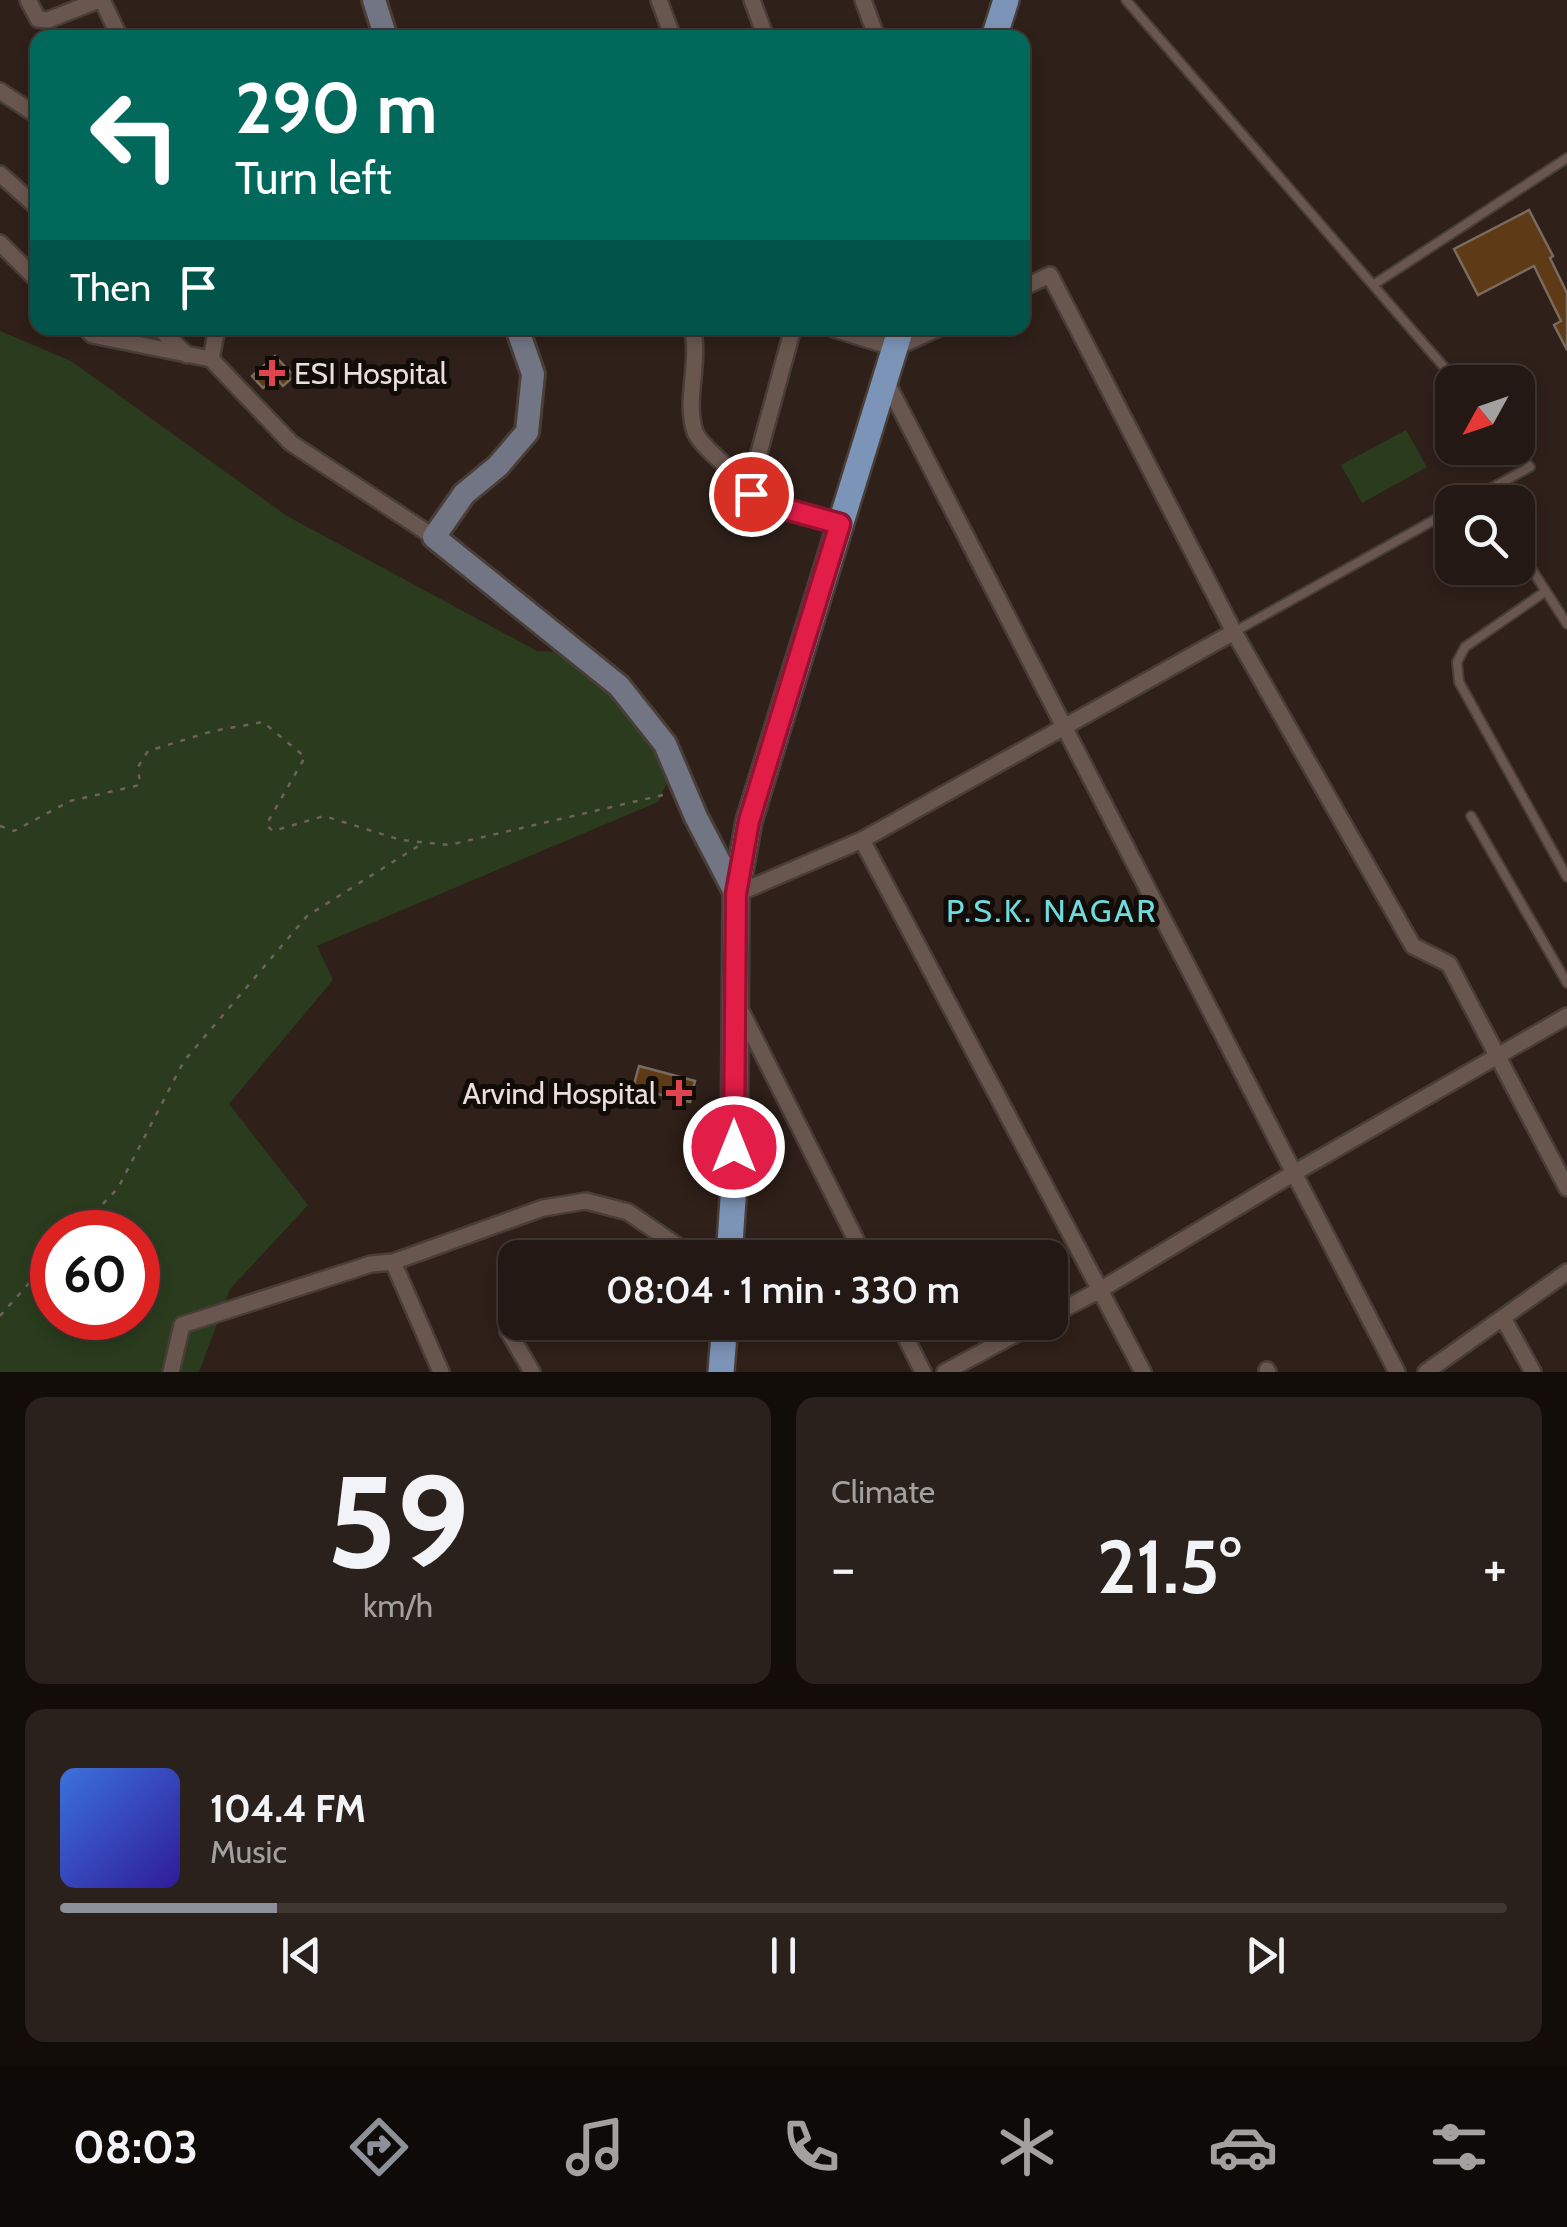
<!DOCTYPE html>
<meta charset="utf-8">
<style>
:root{--surface:#231813;--page:#2b211c;--text:#f1f3f6;--muted:#a3a0a0;--line:#403733;--accent:#8c9099}
body{margin:0;font-family:Cabin,sans-serif;background:var(--page);color:var(--text);height:100vh;display:flex;flex-direction:column;font-size:38px;white-space:nowrap}
*{box-sizing:border-box;margin:0}
p{font-size:32px;color:var(--muted)}
.icon{flex:none;width:55px;height:55px;fill:none;stroke:currentColor;stroke-width:2;stroke-linecap:round;stroke-linejoin:round}
.map{position:relative;height:1372px;overflow:hidden}
.side{display:flex;flex-direction:column;gap:25px;padding:25px;background:#130d0a;flex:1}
.side>*{flex:none}
.guide{position:absolute;left:30px;top:30px;width:1000px;height:305px;border-radius:20px;box-shadow:0 5px 15px #0003,0 0 0 2px var(--line);background:#00695c;color:#fff;overflow:hidden}
.needle{width:65px;rotate:230deg}
.buttons{position:absolute;left:1435px;top:365px;display:grid;gap:20px}
.buttons a{display:grid;place-items:center;width:100px;height:100px;border-radius:20px;background:var(--surface);box-shadow:0 5px 15px #0003,0 0 0 2px var(--line);font-size:50px}
.speed{position:absolute;left:30px;top:1210px;display:flex;gap:20px;font-size:50px;font-weight:700;text-align:center}
.speed>*{display:grid;place-content:center;width:130px;height:130px;border-radius:50%;background:var(--surface);box-shadow:0 5px 15px #0003,0 0 0 2px var(--line);line-height:1}
.speed .limit{border:15px solid #d22;background:#fff;color:#111}
.pin{position:absolute;display:grid;place-items:center;width:85px;height:85px;color:#fff;margin:-42px;border:5px solid #fff;border-radius:50%;box-shadow:0 2px 10px #0007}
.me{position:absolute;width:110px;margin:-55px;rotate:0deg;stroke-linejoin:round;filter:drop-shadow(0 0 8px #0008)}
.turn{display:flex;align-items:center;gap:35px;height:210px;padding:0 40px;font-size:45px}
.turn .icon{width:130px;height:130px;stroke-width:2.5}
.turn b{display:block;font-size:70px;line-height:85px}
.then{display:flex;align-items:center;height:95px;padding:0 40px;background:#0003;gap:20px;font-size:38px}
.big{font-size:75px;font-weight:600;line-height:1.1}
.side .tile{flex:1;display:flex;flex-direction:column;justify-content:center;gap:15px;min-width:0;padding:0 35px;border-radius:20px;background:var(--page)}
.side .dial{align-items:center;gap:0}
.dial b{font-size:130px;line-height:1}
.song{display:flex;align-items:center;gap:30px}
.cover{width:120px;height:120px;border-radius:15px;background:linear-gradient(135deg,hsl(220 70% 55%),hsl(250 70% 35%))}
.played{height:10px;border-radius:5px;background:linear-gradient(90deg,var(--accent) 15%,var(--line) 15%)}
.keys{display:flex;justify-content:space-around;direction:ltr}
.heat{display:flex;justify-content:space-between;align-items:center;font-size:55px;direction:ltr}
.side .tiles{flex:1;display:grid;gap:25px;grid-template-columns:1fr 1fr}
.tile:last-child{grid-column:span 2}
.trip{position:absolute;left:498px;top:1240px;width:570px;height:100px;border-radius:20px;background:var(--surface);box-shadow:0 5px 15px #0003,0 0 0 2px var(--line);font-weight:600;line-height:100px;text-align:center}
.menu{display:flex;height:160px;justify-content:space-around;align-items:center;background:#0e0a08;color:var(--muted)}
.menu .icon{width:70px;height:70px}
.menu .current{color:var(--accent)}
.menu b{font-size:45px;color:var(--text)}
.map>svg:first-child{display:block}
.green{fill:#2a3c1d;fill-rule:evenodd}
.building{fill:#5f3a17;stroke:#7a6b5f;stroke-width:2.5}
.lines{fill:none;stroke-linecap:round;stroke-linejoin:round}
.lane-casing{stroke:#493d38;stroke-width:12}
.street-casing{stroke:#493d38;stroke-width:20}
.secondary-casing{stroke:#493d38;stroke-width:28}
.primary-casing{stroke:#493d38;stroke-width:30}
.path{stroke:#6f615b;stroke-width:2.5;stroke-dasharray:5 8;stroke-linecap:butt}
.lane{stroke:#69574f;stroke-width:8}
.street{stroke:#69574f;stroke-width:15}
.secondary{stroke:#727583;stroke-width:22}
.primary{stroke:#7c94b7;stroke-width:25}
.route-casing{stroke:#92132f;stroke-width:25}
.route{stroke:#e11d48;stroke-width:18}
.health-dot{fill:#e0444e;stroke:#120c08;stroke-width:4}
.labels{text-anchor:middle;dominant-baseline:central;stroke-width:10;stroke-linejoin:round;paint-order:stroke}
.poi-label{font-size:30px;fill:#eae0db;stroke:#120c08;text-anchor:start}
.neighbourhood-label{font-size:32px;letter-spacing:2.5px;fill:#6fdbdd;stroke:#120c08}
</style>
<div class="map">
<svg width="1567" height="1372" viewBox="0 0 1567 1372">
<rect width="100%" height="100%" fill="#2f2019"/>
<path class="green" d="M0,331l71,30 216,155 250,135 32,1 66,68 36,55 -13,27 -341,144 16,34 -104,124 79,101 -78,84 -31,83h-199zM52,1232h86v86h-86z
M1406,430l21,37 -65,36 -21,-38z"/>
<path class="building" d="M1529,210l24,46 -3,2 17,35v57l-13,-25 7,-4 -27,-55 -56,29 -24,-46z
M275,356l19,20 -11,10 -8,-9 -12,11 -11,-12z
M639,1066l56,15 -5,21 -57,-14z"/>
<g class="lines">
<g class="lane-casing">
<path id="lane" d="M1126,0l331,382
M1373,285l194,-127
M1466,502l64,-35 -16,-19
M1518,548l49,76
M1546,591l-81,56 -8,15 2,20 108,195
M1234,632l218,-122
M1471,816l96,167"/>
</g>
<g class="street-casing">
<path id="street" d="M28,0l10,19 10,1 51,-20
M102,0l18,38
M659,0l14,38
M752,0l14,38
M863,0l14,38
M0,91l38,25
M0,174l38,34
M0,243l38,38
M1022,288l28,-13 184,357 179,314 36,18 118,224
M85,328l7,7 119,24 80,84 143,94
M159,328l28,27
M692,328c9,34 -8,71 3,104 6,15 39,40 51,52 14,27 66,33 94,40
M831,328l64,20 44,-20
M211,359l6,-31
M885,379l409,794 -194,117 43,82
M746,484l8,-13 39,-143
M736,894l126,-54
M739,1007l126,251
M393,1262l48,110
M1050,1316l50,-26 -238,-450 372,-208
M1503,1318l30,54
M898,1322l25,50
M508,1331l24,41
M1267,1370l1,2
M171,1372l11,-47 189,-61 22,-2 150,-54 43,-7 42,11 67,46
M945,1372l93,-50
M1397,1372l-103,-199 273,-157
M1426,1372l141,-100"/>
</g>
<g class="secondary-casing">
<path id="secondary" d="M374,0l12,38
M517,328l16,46 -6,58 -29,34 -34,28 -30,43 185,149 46,58 31,73 40,77"/>
</g>
<g class="primary-casing">
<path id="primary" d="M994,38l12,-38
M729,1258l5,-74 2,-290 13,-73 152,-493
M721,1372l4,-50"/>
</g>
<path class="path" d="M0,826l14,5 56,-30 70,-16 -2,-18 10,-16 65,-20 50,-9 42,35 -39,68 7,6 51,-15 77,24 48,5 214,-50
M76,1232l42,-44 66,-127 123,-145 116,-73
M0,1316l52,-59"/>
<use href="#lane" class="lane"/>
<use href="#street" class="street"/>
<use href="#secondary" class="secondary"/>
<use href="#primary" class="primary"/>
</g>
<g class="lines">
<g class="route-casing">
<path id="route" d="M734,1147l2,-253 13,-73 91,-297 -65,-18 -24,-12"/>
</g>
<use href="#route" class="route"/>
</g>
<g class="health-dot">
<path d="M267 358h10v10h10v10h-10v10h-10v-10h-10v-10h10z"/>
<path d="M674 1078h10v10h10v10h-10v10h-10v-10h-10v-10h10z"/>
</g>
<g class="labels">
<g class="poi-label">
<text x="294" y="373">ESI Hospital</text>
<text x="656" y="1093" text-anchor="end">Arvind Hospital</text>
</g>
<g class="neighbourhood-label">
<text x="1052" y="910">P.S.K. NAGAR</text>
</g>
</g>
</svg>
<div class="buttons">
<a><svg class="needle" viewBox="-14 -14 28 28"><path d="M0-13l5 13h-10z" fill="#e53935"/><path d="M0 13l5-13h-10z" fill="#a3a0a0"/></svg></a>
<a><svg class="icon" aria-label="search" viewBox="0 0 24 24"><circle cx="10" cy="10" r="6"/><path d="M15 15l6 6"/></svg></a>
</div>
<div class="speed"><div class="limit">60</div></div>
<div class="pin" style="left:751px;top:494px;background:#d93025"><svg class="icon" aria-label="arrive" viewBox="0 0 24 24"><path d="M6 21V4h12l-3 4 3 4H6"/></svg></div>
<svg class="me" style="left:734px;top:1147px" viewBox="-20 -20 40 40"><circle r="17" fill="#e11d48" stroke="#fff" stroke-width="3"/><path d="M0-11L8 9 0 5-8 9z" fill="#fff"/></svg>
<div class="trip">08:04 · 1 min · 330 m</div>
<div class="guide">
<div class="turn"><svg class="icon" aria-label="left" viewBox="0 0 24 24"><path d="M17 20v-9H6M10 6l-5 5 5 5"/></svg><div><b>290 m</b>Turn left</div></div>
<div class="then">Then<svg class="icon" aria-label="arrive" viewBox="0 0 24 24"><path d="M6 21V4h12l-3 4 3 4H6"/></svg></div>
</div>
</div>
<section class="side">
<div class="tiles">
<div class="tile dial"><b>59</b><p>km/h</p></div>
<div class="tile"><p>Climate</p>
<div class="heat"><a>−</a><b class="big">21.5°</b><a>+</a></div>
</div>
<div class="tile">
<div class="song"><i class="cover"></i><div><b>104.4 FM</b><p>Music</p></div></div>
<div class="played"></div>
<div class="keys"><svg class="icon" aria-label="previous" viewBox="0 0 24 24"><path d="M18 5L8 12l10 7zM5 5v14"/></svg><svg class="icon" aria-label="pause" viewBox="0 0 24 24"><path d="M8 5v14M16 5v14"/></svg><svg class="icon" aria-label="next" viewBox="0 0 24 24"><path d="M6 5l10 7-10 7zM19 5v14"/></svg></div>
</div>
</div>
</section>
<nav class="menu">
<b>08:03</b>
<svg class="icon current" aria-label="directions" viewBox="0 0 24 24"><path d="M12 3l9 9-9 9-9-9zM9 14v-3h6M13 9l2 2-2 2"/></svg>
<svg class="icon" aria-label="music" viewBox="0 0 24 24"><path d="M9 18V5l10-2v13"/><circle cx="6" cy="18" r="3"/><circle cx="16" cy="16" r="3"/></svg>
<svg class="icon" aria-label="phone" viewBox="0 0 24 24"><path d="M5 4h4l2 5-3 2q2 4 5 5l2-3 5 2v4C11 20 4 13 5 4z"/></svg>
<svg class="icon" aria-label="climate" viewBox="0 0 24 24"><path d="M12 3v18M4 7l16 10M4 17L20 7"/></svg>
<svg class="icon" aria-label="car" viewBox="0 0 24 24"><path d="M5 17H2v-5l4-1 3-4h7l3 4 3 1v5h-3M9 17h6M6 11h13"/><circle cx="7" cy="17" r="2"/><circle cx="17" cy="17" r="2"/></svg>
<svg class="icon" aria-label="filters" viewBox="0 0 24 24"><path d="M4 7h16M4 17h16"/><circle cx="9" cy="7" r="2"/><circle cx="15" cy="17" r="2"/></svg>
</nav>
